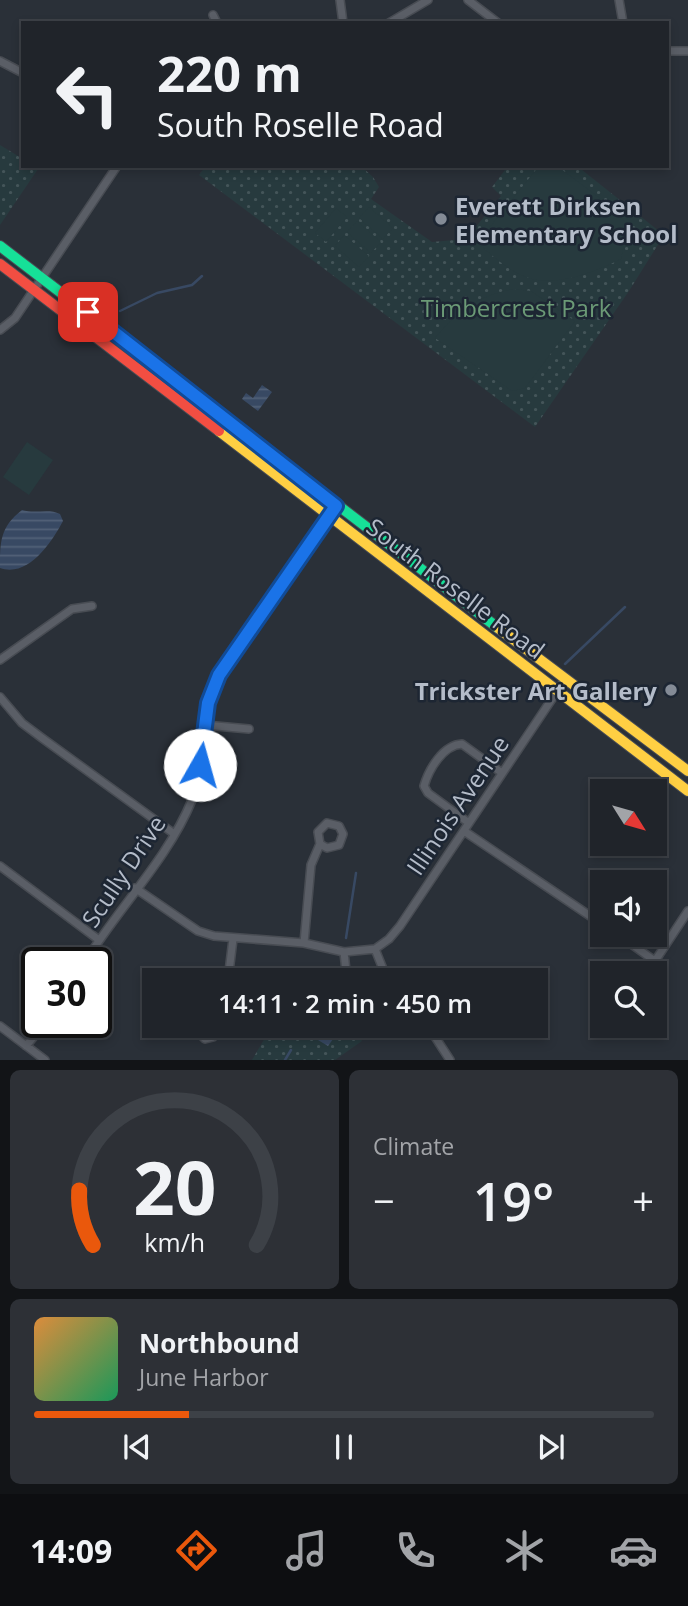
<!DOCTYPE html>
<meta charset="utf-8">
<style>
:root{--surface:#20242a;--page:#2d3036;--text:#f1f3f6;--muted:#a2a4a8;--line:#3d4147;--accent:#ea580c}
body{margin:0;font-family:"Open Sans",sans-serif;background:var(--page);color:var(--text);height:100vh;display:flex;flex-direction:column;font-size:26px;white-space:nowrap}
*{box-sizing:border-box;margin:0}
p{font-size:23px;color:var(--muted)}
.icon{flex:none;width:38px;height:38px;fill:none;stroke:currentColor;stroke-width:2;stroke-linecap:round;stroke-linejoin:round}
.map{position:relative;height:1060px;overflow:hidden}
.side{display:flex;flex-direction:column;gap:10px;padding:10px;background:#121417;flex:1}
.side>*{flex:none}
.hud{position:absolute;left:21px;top:21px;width:648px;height:147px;border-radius:0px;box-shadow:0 4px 10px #0003,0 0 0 2px var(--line);background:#20242a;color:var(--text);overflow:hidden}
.needle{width:46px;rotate:127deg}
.controls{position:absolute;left:590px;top:779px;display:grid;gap:14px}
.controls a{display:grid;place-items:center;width:77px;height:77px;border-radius:0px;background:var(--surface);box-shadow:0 4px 10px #0003,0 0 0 2px var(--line);font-size:35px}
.speed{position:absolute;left:21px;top:947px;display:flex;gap:14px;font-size:35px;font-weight:700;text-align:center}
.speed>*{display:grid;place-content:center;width:91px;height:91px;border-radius:50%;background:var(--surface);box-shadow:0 4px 10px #0003,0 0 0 2px var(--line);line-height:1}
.speed .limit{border:4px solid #111;border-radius:10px;background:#fff;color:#111}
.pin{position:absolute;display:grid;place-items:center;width:60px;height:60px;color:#fff;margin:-30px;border-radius:14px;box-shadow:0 4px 10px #0006}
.me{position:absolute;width:77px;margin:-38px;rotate:7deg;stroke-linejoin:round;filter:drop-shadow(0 0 5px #0008)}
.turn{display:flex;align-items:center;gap:24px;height:147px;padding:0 21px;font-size:32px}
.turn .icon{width:91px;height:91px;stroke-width:2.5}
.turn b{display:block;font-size:49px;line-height:60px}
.big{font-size:52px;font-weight:600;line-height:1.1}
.side .widget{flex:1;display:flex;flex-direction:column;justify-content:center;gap:10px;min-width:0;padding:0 24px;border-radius:10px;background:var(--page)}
.side .dial{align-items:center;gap:0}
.dial svg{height:182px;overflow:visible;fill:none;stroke:var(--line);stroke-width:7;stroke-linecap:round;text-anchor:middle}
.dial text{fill:var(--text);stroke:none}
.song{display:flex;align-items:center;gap:21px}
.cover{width:84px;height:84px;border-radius:10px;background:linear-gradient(135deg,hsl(30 70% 55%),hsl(150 70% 35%))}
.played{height:7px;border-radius:4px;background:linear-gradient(90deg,var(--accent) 25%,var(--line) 25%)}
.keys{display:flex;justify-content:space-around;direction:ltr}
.heat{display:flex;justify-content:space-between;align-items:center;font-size:38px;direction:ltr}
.side .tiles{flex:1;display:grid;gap:10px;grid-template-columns:1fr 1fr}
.widget:last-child{grid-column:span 2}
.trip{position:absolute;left:142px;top:968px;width:406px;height:70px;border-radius:0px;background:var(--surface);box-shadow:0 4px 10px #0003,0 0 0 2px var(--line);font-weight:600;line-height:70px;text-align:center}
.tab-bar{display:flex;height:112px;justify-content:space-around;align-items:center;background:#0d0e11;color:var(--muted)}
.tab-bar .icon{width:49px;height:49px}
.tab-bar .on{color:var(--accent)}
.tab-bar b{font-size:32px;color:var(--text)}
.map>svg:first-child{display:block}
.grass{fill:url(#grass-dots)}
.garden{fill:#273a3e}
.water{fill:url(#water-rules)}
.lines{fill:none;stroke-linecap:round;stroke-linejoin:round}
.stream{stroke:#384963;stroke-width:2.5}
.street-casing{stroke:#484c53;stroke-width:10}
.fast-casing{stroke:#484c53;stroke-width:12}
.slow-casing{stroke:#484c53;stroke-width:12}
.jam-casing{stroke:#484c53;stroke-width:12}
.street{stroke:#5a5e66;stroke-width:7}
.fast{stroke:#16e098;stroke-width:10}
.slow{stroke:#ffcf43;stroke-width:10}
.jam{stroke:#f24e42;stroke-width:10}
.route-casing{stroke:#114b97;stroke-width:18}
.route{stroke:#1a73e8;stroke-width:12}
.poi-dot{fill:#848b96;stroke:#1d2633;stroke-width:2.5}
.labels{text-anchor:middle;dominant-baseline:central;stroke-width:5;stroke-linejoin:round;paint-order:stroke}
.poi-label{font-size:24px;font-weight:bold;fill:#b4bcc9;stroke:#1d2633;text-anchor:start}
.park-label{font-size:24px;fill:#6b9a76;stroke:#1d2633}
.street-label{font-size:24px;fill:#b4bcc9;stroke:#1d2633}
</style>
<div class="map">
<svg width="688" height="1060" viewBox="0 0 688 1060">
<defs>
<pattern id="grass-dots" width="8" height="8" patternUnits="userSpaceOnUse" patternTransform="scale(1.75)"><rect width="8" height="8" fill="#273a3e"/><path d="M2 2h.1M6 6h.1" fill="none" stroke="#445559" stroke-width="1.8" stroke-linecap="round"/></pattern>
<pattern id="water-rules" width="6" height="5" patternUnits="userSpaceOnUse" patternTransform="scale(1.75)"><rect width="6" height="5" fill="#384963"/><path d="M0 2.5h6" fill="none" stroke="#526178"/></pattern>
</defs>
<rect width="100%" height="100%" fill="#2a3038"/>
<path class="grass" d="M0,145l23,14v7l15,3 -38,56z
M206,166h155l12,11 6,10 -8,12 61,43 34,-3 35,-43 -9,-9 16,-21h69l87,69 -35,56 -94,136 -336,-252z
M272,1026h81l9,15 -27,19h-83z"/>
<path class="garden" d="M539,166h18l72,54 -8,39c-24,12 -61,27 -89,20 -20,-5 -39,-23 -55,-36z
M369,207l24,21 -10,11 -24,-21z
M336,208l11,9 -21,25 -11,-9z
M357,221l24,21 -10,11 -24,-21z
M344,235l25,21 -10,11 -24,-21z
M514,289l17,2 44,30 -50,67 -13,3 -77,-53c23,-27 44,-43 79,-49z
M27,442l26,18 -24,35 -26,-18z"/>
<path class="water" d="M262,385l10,7 -14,19 -16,-12 4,-6 7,5z
M22,510c14,4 27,-2 38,4l3,7c-11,21 -35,57 -63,47 0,-26 0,-41 22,-58z
M332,1026l9,2 -13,18 -10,-6 3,-7 4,1z"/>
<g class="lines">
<path class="stream" d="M120,311l37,-18 35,-8 10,-9
M565,664l60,-57
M346,938l10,-65
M285,1060l6,-10"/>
<g class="street-casing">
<path id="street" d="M340,0l3,23
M468,0l30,23
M619,0l4,23
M213,15l4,8
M389,23l39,-23
M667,51h21
M0,61l23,12
M0,330l15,-12 102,-152
M0,660l72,-51 20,-3
M0,697l22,26 20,15 131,95
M205,725l44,4
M469,823l-41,-30 -4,-7c5,-17 19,-41 38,-42l40,29
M464,831l138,93
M0,866l99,74
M135,888l63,43 16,5 90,7 40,9 31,-3 8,20 8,11
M617,934l38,27 33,-50
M304,943l7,-78 9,-21 -2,-12 9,-9 12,3 4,8 -4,11 -12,3 -7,-4
M375,949l14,-10 11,-13 166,-248
M344,952l2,19 7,9
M85,962c33,-54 83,-103 107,-162 16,-40 8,-85 27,-125l113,-162
M228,980l5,-41
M0,1026l45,34
M192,1026l13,13 8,-2 8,-11
M428,1026l22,34
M26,1046l20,-24"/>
</g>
<g class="fast-casing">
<path id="fast" d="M0,246l498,382"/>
</g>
<g class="slow-casing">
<path id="slow" d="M219,431l469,360
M498,628l190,143"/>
</g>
<g class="jam-casing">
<path id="jam" d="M0,264l219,167"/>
</g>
<use href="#street" class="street"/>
<use href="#fast" class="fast"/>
<use href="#slow" class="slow"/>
<use href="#jam" class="jam"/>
</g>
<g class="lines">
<g class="route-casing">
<path id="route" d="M88,312l248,194 -117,169 -11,28 -8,62"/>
</g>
<use href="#route" class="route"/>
</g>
<g class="poi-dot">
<circle cx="441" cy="219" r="7"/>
<circle cx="671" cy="690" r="7"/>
</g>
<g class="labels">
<g class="poi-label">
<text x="455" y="205">Everett Dirksen<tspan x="455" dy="28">Elementary School</tspan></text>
<text x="657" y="690" text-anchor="end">Trickster Art Gallery</text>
</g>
<g class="park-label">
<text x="516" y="307">Timbercrest Park</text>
</g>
<g class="street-label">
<text transform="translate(456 588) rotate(37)">South Roselle Road</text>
<text transform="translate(457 805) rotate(-56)">Illinois Avenue</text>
<text transform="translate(123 871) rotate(-56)">Scully Drive</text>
</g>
</g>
</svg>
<div class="controls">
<a><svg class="needle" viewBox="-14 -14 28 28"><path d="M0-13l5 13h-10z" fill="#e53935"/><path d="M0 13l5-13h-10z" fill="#a2a4a8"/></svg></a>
<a><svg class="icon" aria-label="sound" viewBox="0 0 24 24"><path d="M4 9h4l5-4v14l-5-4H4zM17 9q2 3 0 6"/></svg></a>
<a><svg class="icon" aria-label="search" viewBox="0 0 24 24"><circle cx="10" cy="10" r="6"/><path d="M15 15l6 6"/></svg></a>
</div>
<div class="speed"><div class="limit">30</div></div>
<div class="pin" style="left:88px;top:312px;background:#d93025"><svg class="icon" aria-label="arrive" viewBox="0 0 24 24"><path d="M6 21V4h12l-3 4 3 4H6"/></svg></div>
<svg class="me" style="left:200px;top:765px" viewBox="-20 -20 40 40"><circle r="19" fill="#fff"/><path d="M0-13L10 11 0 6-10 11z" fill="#1a73e8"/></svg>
<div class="trip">14:11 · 2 min · 450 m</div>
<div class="hud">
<div class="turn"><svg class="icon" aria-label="left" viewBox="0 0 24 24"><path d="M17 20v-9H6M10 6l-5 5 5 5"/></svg><div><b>220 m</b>South Roselle Road</div></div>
</div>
</div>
<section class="side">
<div class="tiles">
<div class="widget dial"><svg viewBox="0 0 100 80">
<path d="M14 69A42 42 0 1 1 86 69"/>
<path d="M14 69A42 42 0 0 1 8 45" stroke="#ea580c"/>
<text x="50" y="56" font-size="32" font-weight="700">20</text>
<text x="50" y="72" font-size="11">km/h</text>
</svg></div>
<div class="widget"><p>Climate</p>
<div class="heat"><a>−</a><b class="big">19°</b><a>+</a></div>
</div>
<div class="widget">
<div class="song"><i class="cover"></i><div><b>Northbound</b><p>June Harbor</p></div></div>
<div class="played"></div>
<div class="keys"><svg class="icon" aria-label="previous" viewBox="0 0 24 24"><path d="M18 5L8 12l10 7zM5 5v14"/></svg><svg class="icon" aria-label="pause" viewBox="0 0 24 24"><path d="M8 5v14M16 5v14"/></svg><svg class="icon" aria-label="next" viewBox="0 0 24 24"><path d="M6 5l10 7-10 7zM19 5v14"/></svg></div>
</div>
</div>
</section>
<nav class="tab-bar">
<b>14:09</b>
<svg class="icon on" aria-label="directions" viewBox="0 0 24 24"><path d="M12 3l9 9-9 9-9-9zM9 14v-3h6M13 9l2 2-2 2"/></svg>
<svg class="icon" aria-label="music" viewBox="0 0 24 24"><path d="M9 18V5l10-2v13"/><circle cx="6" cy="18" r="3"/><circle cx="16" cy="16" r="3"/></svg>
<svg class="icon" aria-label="phone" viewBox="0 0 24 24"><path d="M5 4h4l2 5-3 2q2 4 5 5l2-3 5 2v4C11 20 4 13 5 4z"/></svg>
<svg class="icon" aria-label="climate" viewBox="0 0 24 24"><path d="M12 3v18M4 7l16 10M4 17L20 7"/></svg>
<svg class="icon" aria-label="car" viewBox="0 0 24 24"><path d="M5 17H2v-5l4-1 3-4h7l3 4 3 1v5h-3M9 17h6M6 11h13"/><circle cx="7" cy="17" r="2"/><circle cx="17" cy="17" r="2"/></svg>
</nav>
